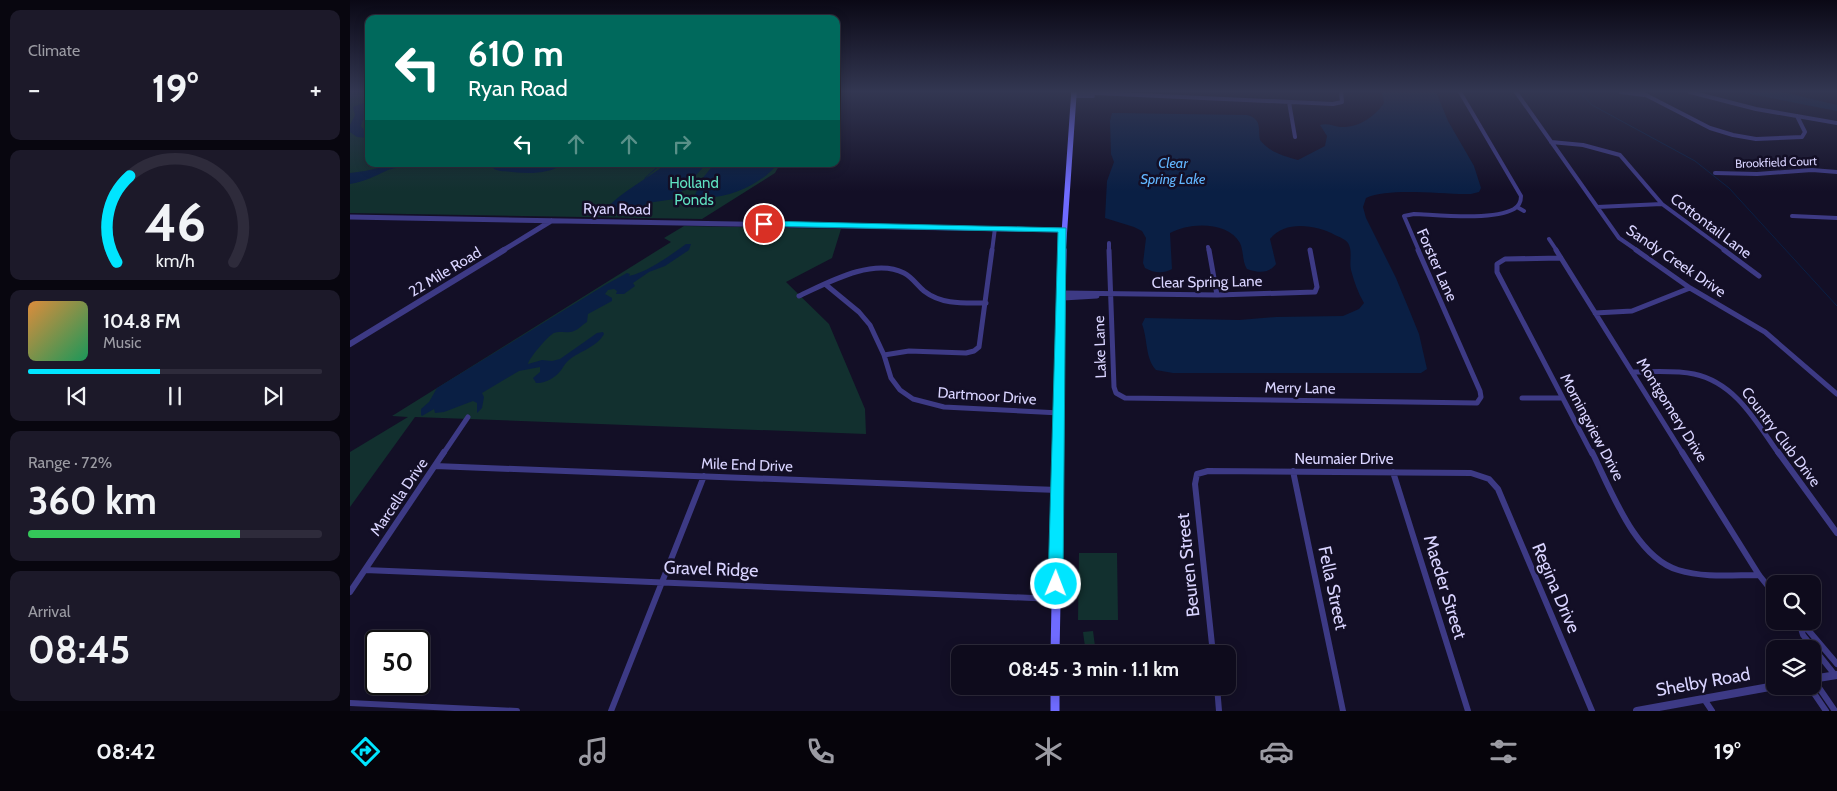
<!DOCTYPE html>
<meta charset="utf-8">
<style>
:root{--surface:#0e0b1c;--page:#1c1929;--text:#f1f3f6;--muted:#9b9ba3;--line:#2e2b3b;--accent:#00e5ff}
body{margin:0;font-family:Cabin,sans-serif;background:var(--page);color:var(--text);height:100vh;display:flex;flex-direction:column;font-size:19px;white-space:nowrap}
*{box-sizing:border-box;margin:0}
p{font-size:16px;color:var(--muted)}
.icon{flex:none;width:28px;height:28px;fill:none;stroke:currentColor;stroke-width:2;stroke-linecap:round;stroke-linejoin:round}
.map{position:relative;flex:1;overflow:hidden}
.side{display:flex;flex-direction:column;gap:10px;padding:10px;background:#08060f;width:350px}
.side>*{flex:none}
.banner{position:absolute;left:15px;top:15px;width:475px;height:152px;border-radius:10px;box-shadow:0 2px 12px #0003,0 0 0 1px var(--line);background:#00695c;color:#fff;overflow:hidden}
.buttons{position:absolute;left:1416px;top:575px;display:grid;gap:10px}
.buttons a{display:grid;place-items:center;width:55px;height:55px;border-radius:10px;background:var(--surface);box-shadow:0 2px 12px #0003,0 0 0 1px var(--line);font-size:25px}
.speed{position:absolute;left:15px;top:630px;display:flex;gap:10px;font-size:25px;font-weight:700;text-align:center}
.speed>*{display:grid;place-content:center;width:65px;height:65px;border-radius:50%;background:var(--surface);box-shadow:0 2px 12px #0003,0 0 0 1px var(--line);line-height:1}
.speed .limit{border:2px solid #111;border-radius:8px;background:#fff;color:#111}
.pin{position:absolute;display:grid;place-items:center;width:42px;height:42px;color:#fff;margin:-21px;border:2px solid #fff;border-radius:50%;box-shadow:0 1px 5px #0007}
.me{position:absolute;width:55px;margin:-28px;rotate:1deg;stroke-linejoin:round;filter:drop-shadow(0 0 4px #0008)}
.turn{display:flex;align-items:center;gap:18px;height:105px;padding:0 20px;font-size:22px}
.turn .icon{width:65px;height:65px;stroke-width:2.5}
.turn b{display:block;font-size:35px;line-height:42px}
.lanes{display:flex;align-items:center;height:48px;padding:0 20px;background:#0003;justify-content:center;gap:25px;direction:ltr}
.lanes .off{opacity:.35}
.big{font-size:38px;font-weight:700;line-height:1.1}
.side .tile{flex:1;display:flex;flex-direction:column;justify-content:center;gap:8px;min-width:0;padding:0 18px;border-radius:10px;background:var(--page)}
.side .dial{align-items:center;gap:0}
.dial svg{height:130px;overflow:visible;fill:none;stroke:var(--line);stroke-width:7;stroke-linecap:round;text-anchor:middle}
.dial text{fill:var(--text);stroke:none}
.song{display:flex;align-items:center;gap:15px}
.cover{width:60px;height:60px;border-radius:8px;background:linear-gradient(135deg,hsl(30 70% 55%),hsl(150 70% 35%))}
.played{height:5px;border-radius:2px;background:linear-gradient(90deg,var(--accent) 45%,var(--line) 45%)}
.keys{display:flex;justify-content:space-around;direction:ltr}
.heat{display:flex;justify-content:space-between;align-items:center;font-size:28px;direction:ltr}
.charge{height:8px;border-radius:4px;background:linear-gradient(90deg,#34c759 72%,var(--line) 0)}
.trip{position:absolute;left:601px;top:645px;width:285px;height:50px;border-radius:10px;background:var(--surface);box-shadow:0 2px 12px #0003,0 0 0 1px var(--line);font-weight:700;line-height:50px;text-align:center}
.menu{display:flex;height:80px;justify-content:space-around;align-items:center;background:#06040b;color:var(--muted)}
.menu .icon{width:35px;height:35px}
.menu .current{color:var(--accent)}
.menu b{font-size:22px;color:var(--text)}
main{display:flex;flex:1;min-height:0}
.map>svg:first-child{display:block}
.green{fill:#12302f}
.water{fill:#0a1f44}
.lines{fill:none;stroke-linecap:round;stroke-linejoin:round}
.stream{stroke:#0a1f44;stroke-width:1}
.minor-far2{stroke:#3d3a85;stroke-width:4}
.minor-far1{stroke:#3d3a85;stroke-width:5}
.minor{stroke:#3d3a85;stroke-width:6}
.tertiary-far2{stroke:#3d3a85;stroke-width:5}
.tertiary-far1{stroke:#3d3a85;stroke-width:6}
.tertiary{stroke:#3d3a85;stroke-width:8}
.secondary-far2{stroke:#6f6bff;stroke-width:5.5}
.secondary-far1{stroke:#6f6bff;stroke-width:7}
.secondary{stroke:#6f6bff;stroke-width:9}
.route{fill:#00e5ff;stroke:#0095a6}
.labels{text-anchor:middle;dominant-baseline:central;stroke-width:5;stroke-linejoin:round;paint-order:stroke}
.far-street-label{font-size:12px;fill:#d9d4ff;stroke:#130f26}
.far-water-label{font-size:14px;font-style:italic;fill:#62b6ff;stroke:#130f26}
.park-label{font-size:15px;fill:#5fe0c0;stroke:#130f26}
.street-label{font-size:15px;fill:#d9d4ff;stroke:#130f26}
.near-street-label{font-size:18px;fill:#d9d4ff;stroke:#130f26}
</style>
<main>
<section class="side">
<div class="tile"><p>Climate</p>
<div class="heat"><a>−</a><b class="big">19°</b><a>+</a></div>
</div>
<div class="tile dial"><svg viewBox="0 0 100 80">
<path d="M14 69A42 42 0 1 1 86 69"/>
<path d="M14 69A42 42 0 0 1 22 16" stroke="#00e5ff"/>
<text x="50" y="56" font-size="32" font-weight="700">46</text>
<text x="50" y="72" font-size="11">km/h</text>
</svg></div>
<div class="tile">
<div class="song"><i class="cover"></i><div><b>104.8 FM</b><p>Music</p></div></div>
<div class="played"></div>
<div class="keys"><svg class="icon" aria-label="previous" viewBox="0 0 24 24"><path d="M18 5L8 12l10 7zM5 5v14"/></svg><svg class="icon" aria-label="pause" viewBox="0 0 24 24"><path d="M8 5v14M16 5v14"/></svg><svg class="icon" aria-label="next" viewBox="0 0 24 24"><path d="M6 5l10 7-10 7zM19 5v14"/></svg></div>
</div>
<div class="tile"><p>Range · 72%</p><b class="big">360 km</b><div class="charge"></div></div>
<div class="tile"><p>Arrival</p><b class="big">08:45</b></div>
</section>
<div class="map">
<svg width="1487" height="711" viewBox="0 0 1487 711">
<rect width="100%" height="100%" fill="#130f26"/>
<path class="green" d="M0,92h19v72h411l-5,9 -73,46 -352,-6z
M334,226l157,3 -9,29 -46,24 43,42 36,85 1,25 -451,-17 -65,90v-55l58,-35 -16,-1 279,-174 -7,-4z
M729,553h38l1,67h-40z
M743,631l3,23h-10l-3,-22z"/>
<path class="water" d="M1032,92h54l12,29 26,45 7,22 -2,4 -8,2c-28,1 -80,-7 -105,4l-3,9 3,11 30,60 12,29 11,27 8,35 -6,4h-248l-17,-3c-11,-12 -8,-30 -14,-46l3,-6 94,2 37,-3 67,-1 16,-7 5,-6c-6,-10 -10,-22 -13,-33 -2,-9 2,-19 -3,-27 -3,-4 -9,-6 -13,-8 -19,-10 -50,-15 -65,4l6,25c-8,10 -17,9 -29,5 -5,-8 -3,-17 -7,-26 -12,-22 -51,-21 -70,-10l2,36c-9,5 -18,4 -27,-1l-2,-5 3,-25 -4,-7 -8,-4 -29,-9 2,-37 7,-19 -3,-8 -1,-33 2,-8 135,2c15,4 11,13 13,25 9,12 24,16 38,20l27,-14 2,-10 -7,-11c7,-2 13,1 20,2 19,1 34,-10 44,-24z
M1390,92h43l54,13v6z
M19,101l-8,25 3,4h5v8l-12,-1 -7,-5v-7l5,-10 -2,-8z
M47,164h22c-10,4 -21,2 -31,6 -13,6 -24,12 -38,14v-11l15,-2z
M202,164h12c-16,10 -34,10 -52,8 -7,-1 -14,0 -19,-4l6,-2h38z
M316,164h40l-31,35 -28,4 -8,7 -29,1 -4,-2c17,-19 40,-29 60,-45z
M364,164h63c-12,19 -60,41 -82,31l7,-16z
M336,244h5l-2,6 -24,16 -16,6 -16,11 2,3 -11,8h-8l1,-3 -3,-2 -6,1 -3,4 7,4v3l-24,13 -1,8c-5,3 -11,10 -17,10 -6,1 -11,-1 -16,1 -5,2 -25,25 -26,31l14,-4 10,1 8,-2 37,-26 6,-1 1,2c-7,13 -24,17 -35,26 -7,6 -7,12 -15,17 -6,4 -11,6 -18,6l-3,-5 7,-6v-5l-21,4 -37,22 2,4 -2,11 -5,5v-10l-4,-2 -29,11 -9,1 -1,-4 -12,7 -1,-1v-6l8,-7 8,-14 168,-103 22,-12 3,1 -1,2c21,-5 40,-20 57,-32z"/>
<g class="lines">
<path class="stream" d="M1230,92l12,13 103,56 34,27 108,118
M295,178l16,-14"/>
<path class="minor-far2" d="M724,92l259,12 9,-2 -1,-10
M1166,92l103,146 19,13
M1271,92l23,3
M1290,92l70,36 23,7 23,4 46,-2 3,-5 -8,-16
M1340,92l66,17 81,14
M724,96h19
M939,102l6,35
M1201,142l32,3 37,10 42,49 64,47
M1365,173l42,1 55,-4 25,2
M1167,207l7,4
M1247,207l65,-3
M1442,216l45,2
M1199,239l8,12
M759,243v8
M858,247l1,4
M642,251l3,-23
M1069,251l-15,-35 10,-2c25,1 78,7 100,-5 5,-3 7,-7 7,-13l-61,-104"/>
<path class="minor-far1" d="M759,250l5,137 2,6 9,5 352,5 4,-6 -1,-6 -62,-141
M859,250l8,45
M1206,250l127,204
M1286,250l54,38 75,44 72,62
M1374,250l35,26
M1211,258l-56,1 -8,5v8l95,182
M475,284l34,28 11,13 14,30 7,23 9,12 13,9 31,8 116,6
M713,293l154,2 98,-3 2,-5 -7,-37
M449,296c28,-13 74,-39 105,-23 8,4 13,12 20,18 18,14 40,12 62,12
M713,298l34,-2
M1245,313l37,-2 58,-23
M534,355l25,-4 57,2 8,-2 5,-4 13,-97
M1282,372c20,0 42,-2 62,2 42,9 62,48 85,80
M1172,398h40
M93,454l25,-37"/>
<path class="minor" d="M1242,452c19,38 43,105 86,118 26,8 54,5 81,5
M1332,452l77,123 16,20
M1428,452l59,81
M85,466l623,24
M943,471l50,240
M1043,472l75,239
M15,570l690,29
M0,592l94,-140
M1447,621l12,10 28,33
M1450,625l3,10 32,40
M863,654l-18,-170 2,-10 11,-3 263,2 18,6 9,10 94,222
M1463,679l22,32
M867,686l2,25
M1459,686l17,25
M1354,699l8,12
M0,703l167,8
M261,711l93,-235"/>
<path class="tertiary-far2" d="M0,217l713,13
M152,251l49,-30"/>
<path class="tertiary-far1" d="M0,344l154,-94"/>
<path class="tertiary" d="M1462,679l25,-4
M1287,711l138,-25"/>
<path class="secondary-far2" d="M713,251l11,-159"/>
<path class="secondary-far1" d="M709,454l4,-204"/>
<path class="secondary" d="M705,654l4,-202
M705,686v25"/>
</g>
<linearGradient id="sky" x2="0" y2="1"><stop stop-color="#0a0815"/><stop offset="0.48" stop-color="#333752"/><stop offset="1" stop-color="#333752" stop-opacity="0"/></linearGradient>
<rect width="1487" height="191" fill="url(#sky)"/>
<path class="route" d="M414,221l302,7 -3,356 -2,4 -5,2 -5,-2 -3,-4 10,-352 -298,-6v-4z"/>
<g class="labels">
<g class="far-street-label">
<text transform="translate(1426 162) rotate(-2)">Brookfield Court</text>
</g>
<g class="far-water-label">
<text x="823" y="163">Clear<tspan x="823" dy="16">Spring Lake</tspan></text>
</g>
<g class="park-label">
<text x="344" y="183">Holland<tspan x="344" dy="17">Ponds</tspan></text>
</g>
<g class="street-label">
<text transform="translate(267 209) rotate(1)">Ryan Road</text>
<text transform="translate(1361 226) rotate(37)">Cottontail Lane</text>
<text transform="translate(1326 261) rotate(34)">Sandy Creek Drive</text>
<text transform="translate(1087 265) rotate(66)">Forster Lane</text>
<text transform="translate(95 272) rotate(-31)">22 Mile Road</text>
<text transform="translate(857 282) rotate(-1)">Clear Spring Lane</text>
<text transform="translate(750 347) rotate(-92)">Lake Lane</text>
<text transform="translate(950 388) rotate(1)">Merry Lane</text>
<text transform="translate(637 396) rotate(4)">Dartmoor Drive</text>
<text transform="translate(1322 410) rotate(58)">Montgomery Drive</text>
<text transform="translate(1242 427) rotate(62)">Morningview Drive</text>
<text transform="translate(1431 437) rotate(53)">Country Club Drive</text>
<text x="994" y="459">Neumaier Drive</text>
<text transform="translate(397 465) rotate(2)">Mile End Drive</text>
<text transform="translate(49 497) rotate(-56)">Marcella Drive</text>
</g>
<g class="near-street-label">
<text transform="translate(838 565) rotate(-96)">Beuren Street</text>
<text transform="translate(361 569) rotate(2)">Gravel Ridge</text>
<text transform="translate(1095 587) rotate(73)">Maeder Street</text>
<text transform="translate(983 588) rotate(78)">Fella Street</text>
<text transform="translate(1206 588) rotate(67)">Regina Drive</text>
<text transform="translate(1353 682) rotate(-10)">Shelby Road</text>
</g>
</g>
</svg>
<div class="buttons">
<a><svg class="icon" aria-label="search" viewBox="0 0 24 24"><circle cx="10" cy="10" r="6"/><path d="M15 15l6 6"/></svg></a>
<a><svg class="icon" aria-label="layers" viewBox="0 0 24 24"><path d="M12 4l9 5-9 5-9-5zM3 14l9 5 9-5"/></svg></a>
</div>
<div class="speed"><div class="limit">50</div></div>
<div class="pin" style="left:414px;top:224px;background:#d93025"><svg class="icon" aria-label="arrive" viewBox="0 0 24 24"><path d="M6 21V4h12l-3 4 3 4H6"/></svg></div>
<svg class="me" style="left:706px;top:584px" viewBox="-20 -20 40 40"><circle r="17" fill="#00e5ff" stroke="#fff" stroke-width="3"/><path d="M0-11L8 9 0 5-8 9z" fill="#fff"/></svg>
<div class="trip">08:45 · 3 min · 1.1 km</div>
<div class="banner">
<div class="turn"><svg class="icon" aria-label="left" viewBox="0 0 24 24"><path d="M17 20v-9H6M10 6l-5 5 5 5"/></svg><div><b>610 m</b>Ryan Road</div></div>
<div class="lanes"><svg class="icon" aria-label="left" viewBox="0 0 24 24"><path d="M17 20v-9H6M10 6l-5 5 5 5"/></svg><svg class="icon off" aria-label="ahead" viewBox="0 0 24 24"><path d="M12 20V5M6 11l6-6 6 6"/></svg><svg class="icon off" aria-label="ahead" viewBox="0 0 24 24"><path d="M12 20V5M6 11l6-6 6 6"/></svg><svg class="icon off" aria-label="right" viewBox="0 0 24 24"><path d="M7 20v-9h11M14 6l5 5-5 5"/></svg></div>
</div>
</div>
</main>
<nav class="menu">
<b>08:42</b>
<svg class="icon current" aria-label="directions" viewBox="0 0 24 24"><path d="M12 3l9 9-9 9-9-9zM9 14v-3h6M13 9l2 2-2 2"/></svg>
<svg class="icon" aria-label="music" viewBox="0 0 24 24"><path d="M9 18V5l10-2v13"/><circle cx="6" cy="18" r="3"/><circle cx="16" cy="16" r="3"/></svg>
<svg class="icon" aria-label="phone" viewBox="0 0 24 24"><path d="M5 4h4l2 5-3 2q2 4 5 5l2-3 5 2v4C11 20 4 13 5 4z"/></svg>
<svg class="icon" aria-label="climate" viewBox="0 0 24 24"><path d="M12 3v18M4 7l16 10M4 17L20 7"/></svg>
<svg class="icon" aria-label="car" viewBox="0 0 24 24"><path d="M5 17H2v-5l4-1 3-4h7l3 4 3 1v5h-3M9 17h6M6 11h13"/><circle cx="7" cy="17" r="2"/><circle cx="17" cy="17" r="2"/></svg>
<svg class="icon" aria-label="filters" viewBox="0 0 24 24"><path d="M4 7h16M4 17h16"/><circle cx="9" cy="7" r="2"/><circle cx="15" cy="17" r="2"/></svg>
<b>19°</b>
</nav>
